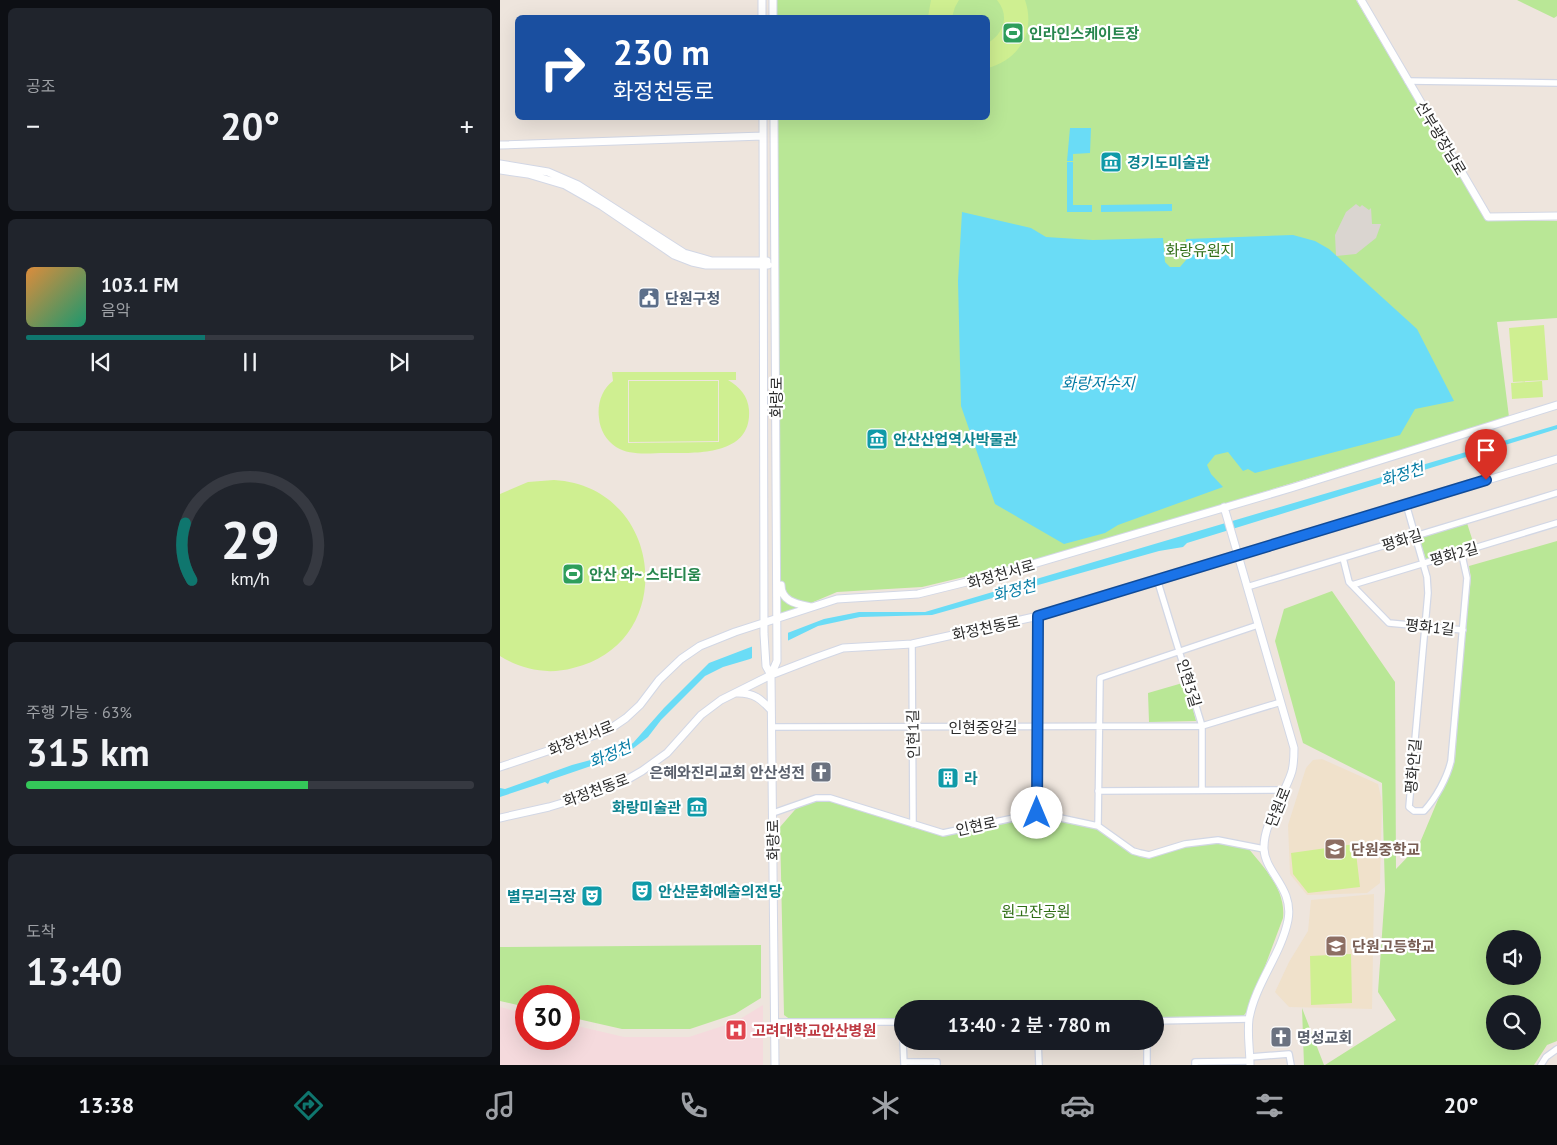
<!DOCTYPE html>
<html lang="ko">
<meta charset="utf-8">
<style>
:root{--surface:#171b24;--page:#20242c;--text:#f1f3f6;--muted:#9ea1a6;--line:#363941;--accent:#0f766e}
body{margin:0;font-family:"PT Sans","Noto Sans KR",sans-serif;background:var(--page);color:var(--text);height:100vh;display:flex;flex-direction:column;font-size:19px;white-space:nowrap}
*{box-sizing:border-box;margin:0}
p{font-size:16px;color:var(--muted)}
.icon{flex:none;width:28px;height:28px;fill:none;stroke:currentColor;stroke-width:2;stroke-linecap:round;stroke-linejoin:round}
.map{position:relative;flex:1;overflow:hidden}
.sheet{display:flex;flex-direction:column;gap:8px;padding:8px;background:#0d0f14;width:500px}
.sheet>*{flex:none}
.banner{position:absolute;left:15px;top:15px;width:475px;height:105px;border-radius:8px;box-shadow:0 5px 20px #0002;background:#1a4fa0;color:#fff;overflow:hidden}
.tools{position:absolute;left:986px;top:930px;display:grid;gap:10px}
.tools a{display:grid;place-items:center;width:55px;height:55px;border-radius:50%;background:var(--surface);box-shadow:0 5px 20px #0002;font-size:25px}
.speed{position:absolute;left:15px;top:985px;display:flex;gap:10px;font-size:25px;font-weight:700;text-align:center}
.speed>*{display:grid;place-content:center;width:65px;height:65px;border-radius:50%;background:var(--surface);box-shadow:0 5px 20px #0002;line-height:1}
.speed .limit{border:8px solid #d22;background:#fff;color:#111}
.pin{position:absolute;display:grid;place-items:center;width:42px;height:42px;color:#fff;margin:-51px -21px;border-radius:50% 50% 50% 0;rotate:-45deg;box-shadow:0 0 5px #0007}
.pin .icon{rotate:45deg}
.me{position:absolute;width:55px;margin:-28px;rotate:0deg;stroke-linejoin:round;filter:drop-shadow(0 0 4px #0008)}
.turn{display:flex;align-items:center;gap:18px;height:105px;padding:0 15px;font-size:22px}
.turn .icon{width:65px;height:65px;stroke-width:2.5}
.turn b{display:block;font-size:35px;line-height:42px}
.big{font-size:38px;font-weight:600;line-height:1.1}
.sheet .card{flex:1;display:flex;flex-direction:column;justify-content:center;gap:8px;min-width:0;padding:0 18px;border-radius:8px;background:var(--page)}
.sheet .dial{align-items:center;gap:0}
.dial svg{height:130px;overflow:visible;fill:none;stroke:var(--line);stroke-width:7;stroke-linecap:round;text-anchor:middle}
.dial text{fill:var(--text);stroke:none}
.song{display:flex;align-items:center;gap:15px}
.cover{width:60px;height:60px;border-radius:8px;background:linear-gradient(135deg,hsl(30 70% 55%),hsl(160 70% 35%))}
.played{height:5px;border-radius:2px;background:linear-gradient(90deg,var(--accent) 40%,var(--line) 40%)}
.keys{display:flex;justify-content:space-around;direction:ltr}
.heat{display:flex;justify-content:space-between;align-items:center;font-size:28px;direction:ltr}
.charge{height:8px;border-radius:4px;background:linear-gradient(90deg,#34c759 63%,var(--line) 0)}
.trip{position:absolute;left:394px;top:1000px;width:270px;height:50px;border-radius:25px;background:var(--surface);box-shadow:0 5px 20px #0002;font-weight:600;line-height:50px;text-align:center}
.dock{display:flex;height:80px;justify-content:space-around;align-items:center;background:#090b0e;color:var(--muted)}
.dock .icon{width:35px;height:35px}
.dock .on{color:var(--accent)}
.dock b{font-size:22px;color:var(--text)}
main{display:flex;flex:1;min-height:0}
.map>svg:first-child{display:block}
.education{fill:#f0e1cb}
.medical{fill:#f5dadd}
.green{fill:#b9e796;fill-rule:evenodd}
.pitch{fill:#cfef91;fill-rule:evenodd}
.plaza{fill:#dad5d0}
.water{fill:#6adcf6}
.pier{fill:#eee5dd}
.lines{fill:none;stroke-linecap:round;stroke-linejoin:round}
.minor-casing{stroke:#d2d7e5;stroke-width:8}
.tertiary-casing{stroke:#d2d7e5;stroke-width:9}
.minor{stroke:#fff;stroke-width:5.5}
.tertiary{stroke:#fff;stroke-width:7}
.route-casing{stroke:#114b97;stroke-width:12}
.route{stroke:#1a73e8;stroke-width:9}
.labels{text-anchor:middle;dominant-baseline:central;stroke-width:4.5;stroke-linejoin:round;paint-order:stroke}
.leisure-label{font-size:15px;font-weight:bold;fill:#27864d;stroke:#fff;text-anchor:start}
.street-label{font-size:15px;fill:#2b2b2b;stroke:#fff}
.culture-label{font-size:15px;font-weight:bold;fill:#0d838f;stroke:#fff;text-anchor:start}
.park-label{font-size:15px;fill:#306e16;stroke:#fff}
.service-label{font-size:15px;font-weight:bold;fill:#4e5e75;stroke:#fff;text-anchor:start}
.worship-label{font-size:15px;font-weight:bold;fill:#5b616d;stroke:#fff;text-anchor:end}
.education-label{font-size:15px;font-weight:bold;fill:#785e54;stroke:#fff;text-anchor:start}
.health-label{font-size:15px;font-weight:bold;fill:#be3a42;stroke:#fff;text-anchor:start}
.water-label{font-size:16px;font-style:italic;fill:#067ca5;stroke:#fff}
</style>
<main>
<section class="sheet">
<div class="card"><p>공조</p>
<div class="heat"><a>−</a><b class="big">20°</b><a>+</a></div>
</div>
<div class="card">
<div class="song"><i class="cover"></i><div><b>103.1 FM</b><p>음악</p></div></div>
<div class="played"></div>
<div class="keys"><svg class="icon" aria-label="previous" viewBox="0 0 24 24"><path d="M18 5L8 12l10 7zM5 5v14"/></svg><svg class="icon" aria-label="pause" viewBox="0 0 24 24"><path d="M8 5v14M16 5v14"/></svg><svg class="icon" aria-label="next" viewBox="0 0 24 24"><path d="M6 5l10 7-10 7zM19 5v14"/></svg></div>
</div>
<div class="card dial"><svg viewBox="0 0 100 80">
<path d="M14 69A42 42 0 1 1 86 69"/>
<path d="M14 69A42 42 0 0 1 10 34" stroke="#0f766e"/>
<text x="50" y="56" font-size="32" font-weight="700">29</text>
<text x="50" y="72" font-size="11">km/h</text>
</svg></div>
<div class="card"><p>주행 가능 · 63%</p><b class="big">315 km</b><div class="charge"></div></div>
<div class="card"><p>도착</p><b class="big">13:40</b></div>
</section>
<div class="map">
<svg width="1057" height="1065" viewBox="0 0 1057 1065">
<rect width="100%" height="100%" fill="#eee5dd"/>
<path class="education" d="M822,759l56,25 4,18 -2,81 -13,10 -60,2 -17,-21 -2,-49 18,-57 7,-8z
M874,894l-2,115 -83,-2 -14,-15 14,-30 19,-31 3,-31z"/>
<path class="medical" d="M263,1005v60h-263v-58l26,7v25h43v-15l55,13h65l46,-15z"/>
<path class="green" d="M273,0h583l130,220 71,1v97l-60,4 12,95 -450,137 -137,33 -85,5 -64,27v-501h215v-100l-215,-1z
M1017,0h40v16l-3,2z
M967,523l7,22 -48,15 -7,-22z
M1057,541v500l-10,4 -13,20h-209l71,-45 -18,-28 7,-101 -3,-108 -79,-40 -28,-102 9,-32 48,-18 63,91 1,187 23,-24 36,-86 6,-94 10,-87 -2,-12zM995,939h37v37h-37zM995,1004h37v37h-37z
M686,682l10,39 -47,1 -1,-29z
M326,795l116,35 89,-18 66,12 34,25 18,4 38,-13 19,1 42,7c17,21 38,42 35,70l-34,91 -9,11h-85v-11h-253v11h-111l-7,-5 -4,-188 20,-23z
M261,945v53l-26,16 -45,15h-68l-53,-12v-21h-43v11l-26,-6v-54z
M802,1008l22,57h-20z"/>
<path class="pitch" d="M431,0h28l-4,7 -3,10h-24z
M497,0h28c11,32 -6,59 -37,68v-25c16,-10 22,-27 9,-43z
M1044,325l4,55 -35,2 -4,-54z
M112,372h124v8h-8c12,7 20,16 21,30 3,46 -53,43 -84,43 -15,0 -35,3 -49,-6 -10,-7 -16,-17 -17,-29 -2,-14 3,-29 14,-37zM128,380h91v62l-91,1z
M129,381h89v60l-89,1z
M1042,381l1,16 -31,2 -1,-16z
M54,480c110,6 126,163 19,188 -25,7 -51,2 -73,-12v-162l28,-12z
M855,844l5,43 -52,6 -15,-19 -2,-21z
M851,954l1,49 -41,2 -1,-49z"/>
<path class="plaza" d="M856,204l4,3 2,-2 7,5 2,-2 1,16h9l-5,14 -20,16 -20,2 -1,-21 11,-23z"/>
<path class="water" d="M570,128h21l-1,25 -17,1v7h-6z
M567,162h6v43h19v7h-25z
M672,204v7l-71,1v-7z
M462,212l69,16 15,9 47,3 70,-2 2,24 5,5h10l6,-7v-21l107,-4 22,6 14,8 88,80 37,72 -39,8 -15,26 -145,38 -7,-4 -5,2 -15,-19 -13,3 -8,10 4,9 12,13 -105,38 -13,8 -41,11 -69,-40 -34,-98 -3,-125z
M1057,425v4l-370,114 -4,4 -24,4 -227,64 -72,2 -42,9 -68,33 -27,8 -18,9 -44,44 -13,17 -22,17 -76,26 -2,4 -3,-2 -45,15v-9l5,1 67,-24 41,-11 20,-11 31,-35 45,-45 115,-44 35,-7h66z"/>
<path class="pier" d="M288,630v14l-36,17v-17z"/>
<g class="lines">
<g class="minor-casing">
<path id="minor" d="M908,81l149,2
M906,504l21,73 1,16 -19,214 5,4h10c12,-13 23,-33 27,-50l16,-183 -6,-27
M843,558l6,24 40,41 74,7
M657,579l45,147v64
M852,585l205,-62
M747,587l310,-94
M412,644l1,180
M272,727l430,-1 79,-24
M598,791l185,-1
M273,813l43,-15h14l113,35 94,-20 61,13 35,25 7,2 9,2 36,-11 33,-4 46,9
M537,813l1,-197
M598,826l2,-148 158,-53
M655,1021l94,-2
M275,1022h127
M403,1041l1,23
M538,1041l1,24
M647,1041v24
M750,1057l39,-3 2,11
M404,1062h33v3
M695,1065v-3l55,-1
M1041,1065l5,-8 11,-8"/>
</g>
<g class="tertiary-casing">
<path id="tertiary" d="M262,0v18
M273,0v18
M861,0l127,217 69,-1
M263,118l1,516 2,32 5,9
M274,118l3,543 -6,14 4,390
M0,145l263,-9
M0,164l48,8 30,13 106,68 28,8h55
M0,170l28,4 37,11 37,21 72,49 18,7 14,3h62
M724,507l70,241c0,7 0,15 -2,23 -7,24 -29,52 -28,78 1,24 30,39 24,71 -7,35 -33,64 -39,99 -2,15 1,31 1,46
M281,585c0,17 17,19 30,22
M238,693c16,0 23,6 33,17
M0,767l107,-36 19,-13 14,-13 19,-25 22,-21 19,-13 35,-14 102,-33 81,-5 81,-20 292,-86 266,-83
M0,818l49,-11 53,-16 21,-9 19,-11 25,-18 34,-38 20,-15 50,-25 44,-17 28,-10 69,-4 122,-27 523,-158"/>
</g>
<use href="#minor" class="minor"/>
<use href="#tertiary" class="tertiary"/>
</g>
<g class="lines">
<g class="route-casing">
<path id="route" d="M537,813l1,-197 448,-136"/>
</g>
<use href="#route" class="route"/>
</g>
<defs>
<g id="stadium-square" transform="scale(1.125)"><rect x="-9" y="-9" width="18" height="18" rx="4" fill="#2e9e5b" stroke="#fff"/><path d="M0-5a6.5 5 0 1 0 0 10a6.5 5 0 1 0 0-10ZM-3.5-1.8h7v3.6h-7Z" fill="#fff"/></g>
<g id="museum-square" transform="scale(1.125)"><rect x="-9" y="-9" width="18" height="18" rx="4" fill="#0f9aa8" stroke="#fff"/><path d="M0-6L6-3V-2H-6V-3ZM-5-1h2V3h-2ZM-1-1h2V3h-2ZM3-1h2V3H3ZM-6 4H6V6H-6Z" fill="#fff"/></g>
<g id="civic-square" transform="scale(1.125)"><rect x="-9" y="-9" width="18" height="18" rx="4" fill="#5c6f8a" stroke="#fff"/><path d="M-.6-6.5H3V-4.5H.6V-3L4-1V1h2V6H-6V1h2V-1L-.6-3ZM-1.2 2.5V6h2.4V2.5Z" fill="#fff"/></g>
<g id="church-square" transform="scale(1.125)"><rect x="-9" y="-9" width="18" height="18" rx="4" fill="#6b7280" stroke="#fff"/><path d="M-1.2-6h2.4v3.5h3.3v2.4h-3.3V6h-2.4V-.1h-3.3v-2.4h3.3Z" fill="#fff"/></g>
<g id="building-square" transform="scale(1.125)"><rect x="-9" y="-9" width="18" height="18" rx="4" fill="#0f9aa8" stroke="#fff"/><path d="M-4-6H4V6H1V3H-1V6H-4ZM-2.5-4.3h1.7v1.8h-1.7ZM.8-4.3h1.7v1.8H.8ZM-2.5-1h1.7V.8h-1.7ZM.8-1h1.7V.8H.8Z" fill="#fff"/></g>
<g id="school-square" transform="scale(1.125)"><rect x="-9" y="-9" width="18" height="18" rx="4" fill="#8d6e63" stroke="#fff"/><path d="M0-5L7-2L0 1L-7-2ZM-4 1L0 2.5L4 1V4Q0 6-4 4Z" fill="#fff"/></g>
<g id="theatre-square" transform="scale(1.125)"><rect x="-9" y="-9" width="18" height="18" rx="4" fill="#0f9aa8" stroke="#fff"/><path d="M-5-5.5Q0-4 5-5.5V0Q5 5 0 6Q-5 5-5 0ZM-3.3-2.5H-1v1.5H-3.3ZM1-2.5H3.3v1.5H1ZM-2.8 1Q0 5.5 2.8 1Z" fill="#fff"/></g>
<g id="hospital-square" transform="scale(1.125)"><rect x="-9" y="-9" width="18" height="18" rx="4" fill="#e0444e" stroke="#fff"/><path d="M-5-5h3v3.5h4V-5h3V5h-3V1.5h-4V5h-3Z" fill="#fff"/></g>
</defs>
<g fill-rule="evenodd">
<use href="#stadium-square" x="513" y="33"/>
<use href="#museum-square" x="611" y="162"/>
<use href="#civic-square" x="149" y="298"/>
<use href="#museum-square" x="377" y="439"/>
<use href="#stadium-square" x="73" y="574"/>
<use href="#church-square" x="321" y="772"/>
<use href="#building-square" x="448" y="778"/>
<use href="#museum-square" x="197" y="807"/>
<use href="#school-square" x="835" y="849"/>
<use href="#theatre-square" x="142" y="891"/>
<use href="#theatre-square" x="92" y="896"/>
<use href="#school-square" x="836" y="946"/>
<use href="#hospital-square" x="236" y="1030"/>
<use href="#church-square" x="781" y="1037"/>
</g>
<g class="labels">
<g class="leisure-label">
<text x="529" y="33">인라인스케이트장</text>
<text x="89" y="574">안산 와~ 스타디움</text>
</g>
<g class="street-label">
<text transform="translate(941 138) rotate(59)">선부광장남로</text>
<text transform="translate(276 397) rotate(-90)">화랑로</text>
<text transform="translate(902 540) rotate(-17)">평화길</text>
<text transform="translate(954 554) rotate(-16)">평화2길</text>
<text transform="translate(501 574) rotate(-16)">화정천서로</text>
<text transform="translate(930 627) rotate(6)">평화1길</text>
<text transform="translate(486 628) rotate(-12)">화정천동로</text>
<text transform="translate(689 683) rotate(73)">인현3길</text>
<text x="483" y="727">인현중앙길</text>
<text transform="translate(413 734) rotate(-91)">인현1길</text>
<text transform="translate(81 738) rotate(-22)">화정천서로</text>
<text transform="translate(913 766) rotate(-85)">평화안길</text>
<text transform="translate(96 790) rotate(-20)">화정천동로</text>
<text transform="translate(778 807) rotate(-68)">단원로</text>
<text transform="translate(476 826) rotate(-12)">인현로</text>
<text transform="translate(273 840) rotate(-91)">화랑로</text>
</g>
<g class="culture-label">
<text x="627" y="162">경기도미술관</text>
<text x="393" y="439">안산산업역사박물관</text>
<text x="464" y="778">라</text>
<text x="181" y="807" text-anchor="end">화랑미술관</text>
<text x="158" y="891">안산문화예술의전당</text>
<text x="76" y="896" text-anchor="end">별무리극장</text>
</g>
<g class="park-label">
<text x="700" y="250">화랑유원지</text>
<text x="536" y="911">원고잔공원</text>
</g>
<g class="service-label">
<text x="165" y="298">단원구청</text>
</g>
<g class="worship-label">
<text x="305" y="772">은혜와진리교회 안산성전</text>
<text x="797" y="1037" text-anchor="start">명성교회</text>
</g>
<g class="education-label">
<text x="851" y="849">단원중학교</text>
<text x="852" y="946">단원고등학교</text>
</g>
<g class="health-label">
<text x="252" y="1030">고려대학교안산병원</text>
</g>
<g class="water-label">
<text x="598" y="383">화랑저수지</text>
<text transform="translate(902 474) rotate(-17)">화정천</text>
<text transform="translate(514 590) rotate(-15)">화정천</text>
<text transform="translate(110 754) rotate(-23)">화정천</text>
</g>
</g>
</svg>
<div class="tools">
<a><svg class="icon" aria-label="sound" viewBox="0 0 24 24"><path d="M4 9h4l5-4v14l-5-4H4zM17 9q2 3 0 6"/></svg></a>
<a><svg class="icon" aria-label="search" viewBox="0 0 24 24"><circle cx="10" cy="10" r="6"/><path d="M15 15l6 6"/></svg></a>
</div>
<div class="speed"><div class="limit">30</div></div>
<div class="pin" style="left:986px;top:480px;background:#d93025"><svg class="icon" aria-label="arrive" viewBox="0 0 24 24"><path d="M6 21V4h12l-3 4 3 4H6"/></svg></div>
<svg class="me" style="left:537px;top:813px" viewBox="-20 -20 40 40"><circle r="19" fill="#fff"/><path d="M0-13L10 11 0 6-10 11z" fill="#1a73e8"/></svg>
<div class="trip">13:40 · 2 분 · 780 m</div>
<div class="banner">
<div class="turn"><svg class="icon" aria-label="right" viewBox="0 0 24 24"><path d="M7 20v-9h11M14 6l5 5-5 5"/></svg><div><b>230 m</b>화정천동로</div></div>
</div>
</div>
</main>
<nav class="dock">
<b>13:38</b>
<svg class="icon on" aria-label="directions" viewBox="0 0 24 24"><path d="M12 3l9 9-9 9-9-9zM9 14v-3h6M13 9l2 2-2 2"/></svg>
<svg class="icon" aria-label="music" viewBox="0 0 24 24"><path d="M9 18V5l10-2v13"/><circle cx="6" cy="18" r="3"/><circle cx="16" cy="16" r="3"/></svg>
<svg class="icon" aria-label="phone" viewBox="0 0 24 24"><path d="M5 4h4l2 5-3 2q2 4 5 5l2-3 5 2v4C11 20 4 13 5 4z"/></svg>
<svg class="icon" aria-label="climate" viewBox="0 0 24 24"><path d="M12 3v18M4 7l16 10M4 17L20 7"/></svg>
<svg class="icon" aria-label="car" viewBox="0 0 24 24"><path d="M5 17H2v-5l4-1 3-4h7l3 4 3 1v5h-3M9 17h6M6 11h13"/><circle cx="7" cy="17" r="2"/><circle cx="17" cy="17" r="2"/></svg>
<svg class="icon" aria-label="filters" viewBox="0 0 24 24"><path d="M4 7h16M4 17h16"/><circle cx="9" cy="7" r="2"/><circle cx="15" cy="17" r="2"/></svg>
<b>20°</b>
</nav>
